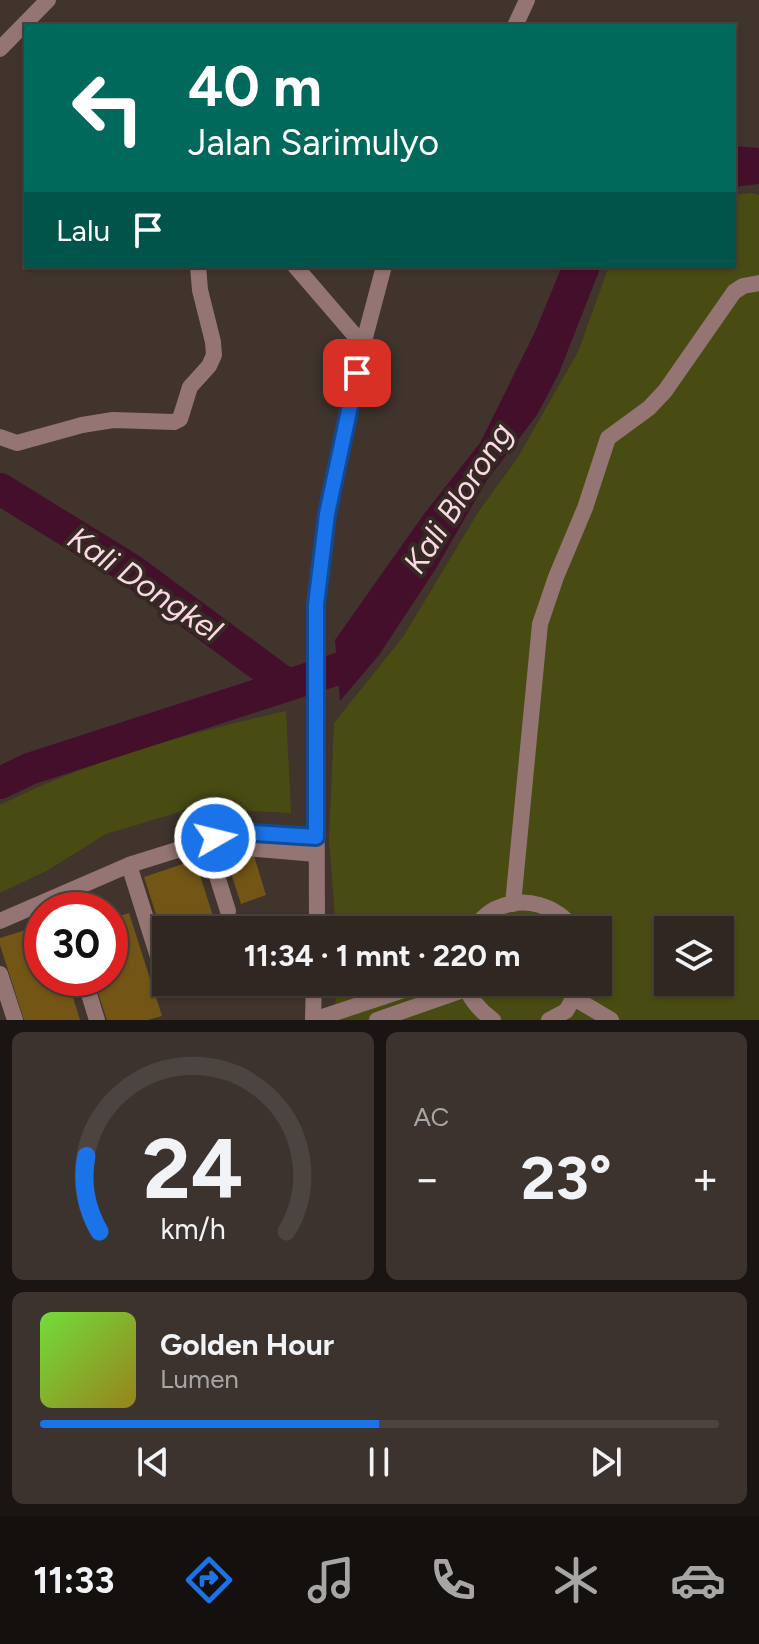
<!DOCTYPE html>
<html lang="id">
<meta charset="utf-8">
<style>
:root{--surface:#302722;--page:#3c332f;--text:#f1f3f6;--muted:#a8a5a5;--line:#4b4440;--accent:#1a73e8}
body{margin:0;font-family:Figtree,sans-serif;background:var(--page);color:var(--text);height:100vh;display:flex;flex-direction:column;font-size:30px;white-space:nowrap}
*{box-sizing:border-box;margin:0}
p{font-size:26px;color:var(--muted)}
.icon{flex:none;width:44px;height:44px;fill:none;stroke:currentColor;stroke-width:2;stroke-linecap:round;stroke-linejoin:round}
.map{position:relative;height:1020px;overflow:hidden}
.drawer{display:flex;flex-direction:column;gap:12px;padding:12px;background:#1a1513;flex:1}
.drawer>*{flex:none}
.hud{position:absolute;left:24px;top:24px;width:712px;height:244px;border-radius:0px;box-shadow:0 2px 6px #0004,0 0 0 2px var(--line);background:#00695c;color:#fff;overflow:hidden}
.buttons{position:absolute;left:654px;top:916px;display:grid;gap:16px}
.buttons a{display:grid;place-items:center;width:80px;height:80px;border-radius:0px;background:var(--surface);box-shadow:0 2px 6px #0004,0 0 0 2px var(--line);font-size:40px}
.speed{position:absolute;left:24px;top:892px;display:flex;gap:16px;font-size:40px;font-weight:700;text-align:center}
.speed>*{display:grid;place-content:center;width:104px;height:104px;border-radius:50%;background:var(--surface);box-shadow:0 2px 6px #0004,0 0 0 2px var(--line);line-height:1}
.speed .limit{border:12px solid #d22;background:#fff;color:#111}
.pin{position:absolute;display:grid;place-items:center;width:68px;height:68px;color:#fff;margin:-34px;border-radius:16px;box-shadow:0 4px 12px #0006}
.me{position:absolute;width:88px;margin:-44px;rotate:82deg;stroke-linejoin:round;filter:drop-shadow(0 0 6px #0008)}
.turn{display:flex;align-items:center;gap:28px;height:168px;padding:0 32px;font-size:36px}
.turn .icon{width:104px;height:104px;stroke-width:2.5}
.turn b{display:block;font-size:56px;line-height:68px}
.then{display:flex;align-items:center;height:76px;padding:0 32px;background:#0003;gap:16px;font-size:30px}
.big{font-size:60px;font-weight:700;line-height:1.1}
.drawer .tile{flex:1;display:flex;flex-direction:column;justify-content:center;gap:12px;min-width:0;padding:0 28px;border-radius:12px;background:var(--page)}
.drawer .dial{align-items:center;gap:0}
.dial svg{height:208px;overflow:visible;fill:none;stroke:var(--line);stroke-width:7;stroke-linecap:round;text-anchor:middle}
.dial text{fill:var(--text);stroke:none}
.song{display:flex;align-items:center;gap:24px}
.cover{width:96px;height:96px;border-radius:12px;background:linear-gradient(135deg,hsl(100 70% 55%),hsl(50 70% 35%))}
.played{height:8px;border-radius:4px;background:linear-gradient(90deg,var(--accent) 50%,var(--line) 50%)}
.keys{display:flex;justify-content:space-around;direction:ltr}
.heat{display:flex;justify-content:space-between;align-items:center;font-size:44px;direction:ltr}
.drawer .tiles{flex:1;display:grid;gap:12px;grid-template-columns:1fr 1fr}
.tile:last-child{grid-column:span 2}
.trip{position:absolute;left:152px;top:916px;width:460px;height:80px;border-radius:0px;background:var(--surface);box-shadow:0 2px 6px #0004,0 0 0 2px var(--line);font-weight:700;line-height:80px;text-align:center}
.menu{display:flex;height:128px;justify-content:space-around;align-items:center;background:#13100e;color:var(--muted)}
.menu .icon{width:56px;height:56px}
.menu .on{color:var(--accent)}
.menu b{font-size:36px;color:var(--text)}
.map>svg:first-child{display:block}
.green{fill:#484c12;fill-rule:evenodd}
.water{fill:#440f2b}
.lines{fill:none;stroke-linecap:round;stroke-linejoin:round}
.river{stroke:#440f2b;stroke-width:32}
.building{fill:#735616}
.minor{stroke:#947573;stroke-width:16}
.tertiary{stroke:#947573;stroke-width:16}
.route-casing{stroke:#114b97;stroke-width:20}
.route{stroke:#1a73e8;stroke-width:14}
.labels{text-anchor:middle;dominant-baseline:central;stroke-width:8;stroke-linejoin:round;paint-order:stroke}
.water-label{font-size:32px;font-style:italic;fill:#fdd7e6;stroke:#352a23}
</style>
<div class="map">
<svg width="759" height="1020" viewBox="0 0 759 1020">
<rect width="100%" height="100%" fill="#40342d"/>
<path class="green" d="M751,193l8,2v825h-424l1,-38h262v-52h-262l-7,-91 5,-116 69,-86 76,-126 38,-52 61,-107 31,-86h125v-71zM668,930h52v52h-52z
M286,711l5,102 -98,-5 -87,26 -58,36 -48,23v-88c90,-45 189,-72 286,-94z"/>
<path class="water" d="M734,146l25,2v36l-25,3z
M562,266h39l-42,107 -22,42 -50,65 -52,90 -56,85 -39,46 -5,-61 89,-126 56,-71 55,-111z"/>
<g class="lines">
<path class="river" d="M0,489l130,80 156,115
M0,783l29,-14 318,-103 17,-26"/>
</g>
<path class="building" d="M254,856l12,39 -25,9 -13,-40z
M195,860l21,65 -14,5h-36l-1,12 -21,-65z
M129,913l33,103 -14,4h-41l-14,-42h17v-59z
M42,925v53h25l13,42h-56l-24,-75v-7z"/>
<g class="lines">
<path class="minor" d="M0,49l48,-49
M295,266l68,79
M0,437l17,6 65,-18 31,-5 61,2 6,-3 10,-32 19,-21 5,-11 -1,-13 -13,-52 -2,-24
M215,838l7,8 94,8
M206,841l22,70
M129,865l37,117
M513,904l27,-280 16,-47 29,-69 23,-70 41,-30 16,-17 69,-99 9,-6 16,-3
M0,921l129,-56 77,-24 18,-10 92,6
M471,930c7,-7 15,-17 24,-21 30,-14 61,-4 80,21
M0,974l15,46
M84,978l13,42
M464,982c4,15 16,29 29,38
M574,998l37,22
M313,1020l115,-38
M377,1020l89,-31
M549,1020l17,-9 17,-29"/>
<path class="tertiary" d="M515,26l12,-26
M317,930l-1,-325 11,-91 36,-169 21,-79
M313,1020l1,-38"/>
</g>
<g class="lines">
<g class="route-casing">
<path id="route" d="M215,838l9,-7 92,6v-232l11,-91 30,-141"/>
</g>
<use href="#route" class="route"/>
</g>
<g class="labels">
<g class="water-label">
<text transform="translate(458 498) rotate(-57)">Kali Blorong</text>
<text transform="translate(145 584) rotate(34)">Kali Dongkel</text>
</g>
</g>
</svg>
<div class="buttons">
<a><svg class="icon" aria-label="layers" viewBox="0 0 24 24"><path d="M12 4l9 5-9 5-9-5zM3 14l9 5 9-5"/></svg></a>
</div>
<div class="speed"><div class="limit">30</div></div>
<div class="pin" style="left:357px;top:373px;background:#d93025"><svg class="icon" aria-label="arrive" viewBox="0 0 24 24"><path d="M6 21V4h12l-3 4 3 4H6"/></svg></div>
<svg class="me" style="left:215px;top:838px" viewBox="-20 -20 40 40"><circle r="17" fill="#1a73e8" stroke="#fff" stroke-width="3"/><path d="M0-11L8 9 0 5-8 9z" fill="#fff"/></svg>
<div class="trip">11:34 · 1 mnt · 220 m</div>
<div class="hud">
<div class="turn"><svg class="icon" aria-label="left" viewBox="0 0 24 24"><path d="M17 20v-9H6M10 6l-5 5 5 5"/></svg><div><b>40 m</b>Jalan Sarimulyo</div></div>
<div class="then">Lalu<svg class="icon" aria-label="arrive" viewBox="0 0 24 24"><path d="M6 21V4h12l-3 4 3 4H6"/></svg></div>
</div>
</div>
<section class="drawer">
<div class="tiles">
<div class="tile dial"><svg viewBox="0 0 100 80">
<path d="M14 69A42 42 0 1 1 86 69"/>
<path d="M14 69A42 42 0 0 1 9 40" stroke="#1a73e8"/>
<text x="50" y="56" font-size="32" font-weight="700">24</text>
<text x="50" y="72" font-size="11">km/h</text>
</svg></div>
<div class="tile"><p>AC</p>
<div class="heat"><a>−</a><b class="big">23°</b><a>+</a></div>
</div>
<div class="tile">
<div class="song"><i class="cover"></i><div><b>Golden Hour</b><p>Lumen</p></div></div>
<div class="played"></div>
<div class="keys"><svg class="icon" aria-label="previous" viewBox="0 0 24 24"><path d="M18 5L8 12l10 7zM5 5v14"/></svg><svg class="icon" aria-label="pause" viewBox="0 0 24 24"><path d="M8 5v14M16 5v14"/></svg><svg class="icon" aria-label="next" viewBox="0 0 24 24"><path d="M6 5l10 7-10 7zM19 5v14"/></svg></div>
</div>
</div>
</section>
<nav class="menu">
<b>11:33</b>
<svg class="icon on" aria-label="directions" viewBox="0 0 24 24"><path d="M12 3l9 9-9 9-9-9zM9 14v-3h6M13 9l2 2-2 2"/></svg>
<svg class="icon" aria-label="music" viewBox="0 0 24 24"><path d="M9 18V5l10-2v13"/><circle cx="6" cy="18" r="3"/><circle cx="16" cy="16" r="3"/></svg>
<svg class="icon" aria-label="phone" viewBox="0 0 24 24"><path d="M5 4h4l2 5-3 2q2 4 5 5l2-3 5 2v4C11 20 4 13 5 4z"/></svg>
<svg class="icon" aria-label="climate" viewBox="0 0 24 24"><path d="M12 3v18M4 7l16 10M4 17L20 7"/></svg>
<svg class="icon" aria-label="car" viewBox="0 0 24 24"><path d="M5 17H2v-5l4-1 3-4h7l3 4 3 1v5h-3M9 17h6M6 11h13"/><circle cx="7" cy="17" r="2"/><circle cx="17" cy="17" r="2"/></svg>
</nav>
